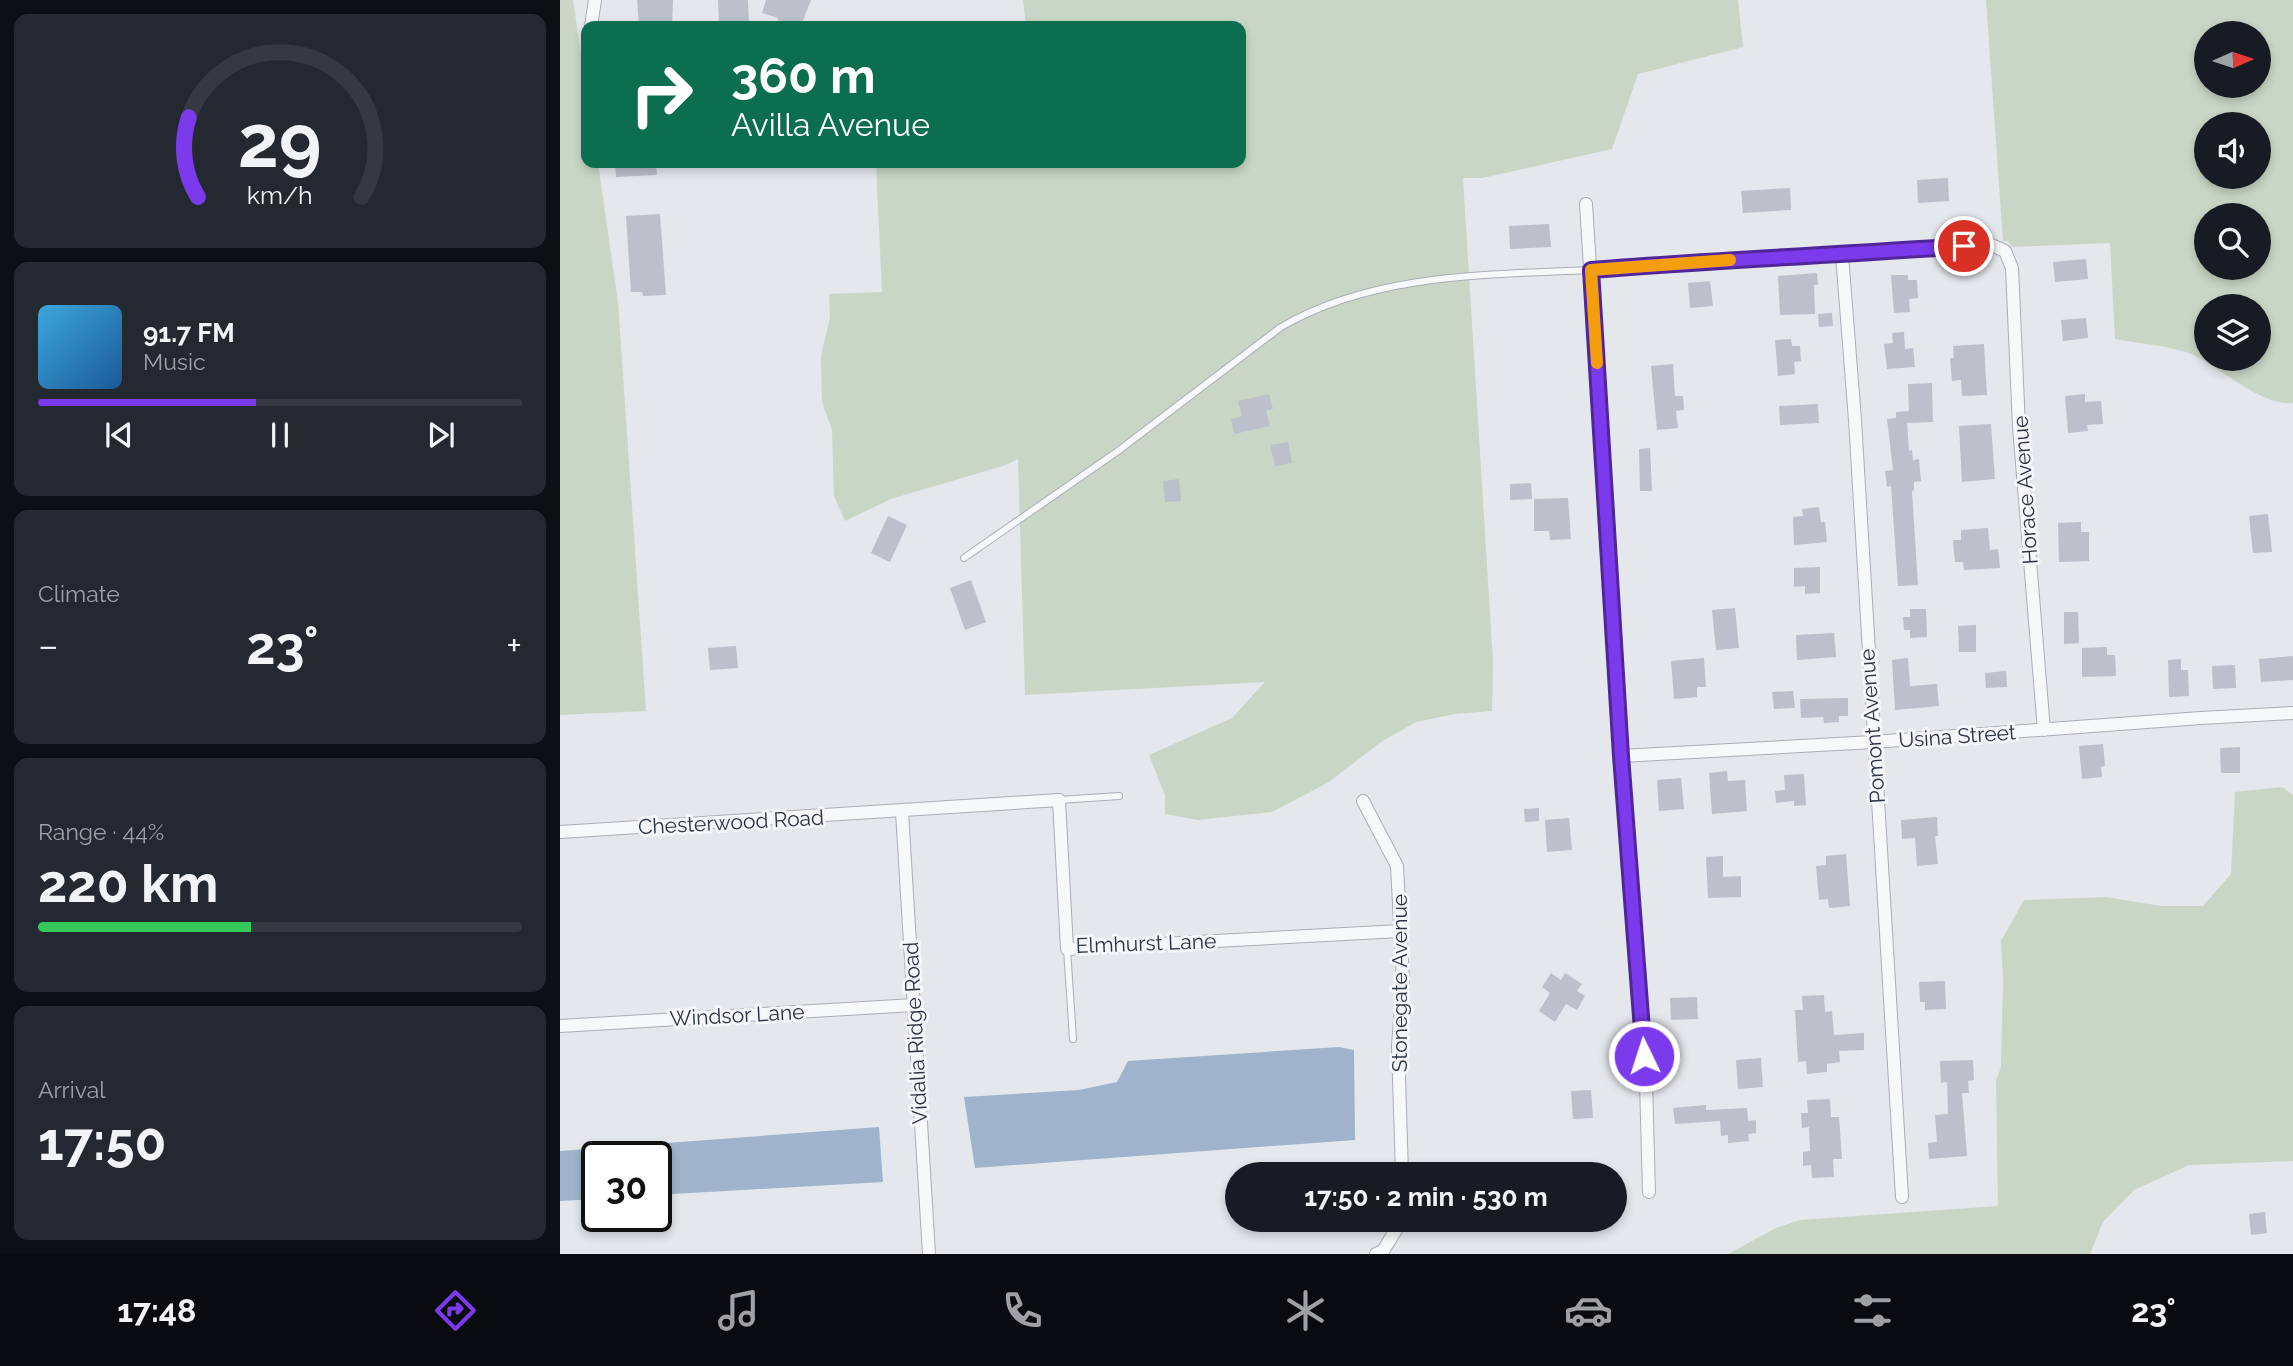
<!DOCTYPE html>
<meta charset="utf-8">
<style>
:root{--surface:#171b24;--page:#242831;--text:#f1f3f6;--muted:#9ea1a6;--line:#363941;--accent:#7c3aed}
body{margin:0;font-family:Raleway,sans-serif;background:var(--page);color:var(--text);height:100vh;display:flex;flex-direction:column;font-size:26px;white-space:nowrap}
*{box-sizing:border-box;margin:0}
p{font-size:23px;color:var(--muted)}
.icon{flex:none;width:38px;height:38px;fill:none;stroke:currentColor;stroke-width:2;stroke-linecap:round;stroke-linejoin:round}
.map{position:relative;flex:1;overflow:hidden}
.drawer{display:flex;flex-direction:column;gap:14px;padding:14px;background:#0d0f14;width:560px}
.drawer>*{flex:none}
.banner{position:absolute;left:21px;top:21px;width:665px;height:147px;border-radius:14px;box-shadow:0 4px 10px #0003;background:#0b6e4f;color:#fff;overflow:hidden}
.needle{width:46px;rotate:87deg}
.tools{position:absolute;left:1634px;top:21px;display:grid;gap:14px}
.tools a{display:grid;place-items:center;width:77px;height:77px;border-radius:50%;background:var(--surface);box-shadow:0 4px 10px #0003;font-size:35px}
.speed{position:absolute;left:21px;top:1141px;display:flex;gap:14px;font-size:35px;font-weight:700;text-align:center}
.speed>*{display:grid;place-content:center;width:91px;height:91px;border-radius:50%;background:var(--surface);box-shadow:0 4px 10px #0003;line-height:1}
.speed .limit{border:4px solid #111;border-radius:10px;background:#fff;color:#111}
.pin{position:absolute;display:grid;place-items:center;width:60px;height:60px;color:#fff;margin:-30px;border:4px solid #fff;border-radius:50%;box-shadow:0 2px 7px #0007}
.me{position:absolute;width:77px;margin:-38px;rotate:356deg;stroke-linejoin:round;filter:drop-shadow(0 0 5px #0008)}
.turn{display:flex;align-items:center;gap:24px;height:147px;padding:0 35px;font-size:32px}
.turn .icon{width:91px;height:91px;stroke-width:2.5}
.turn b{display:block;font-size:49px;line-height:60px}
.big{font-size:52px;font-weight:700;line-height:1.1}
.drawer .card{flex:1;display:flex;flex-direction:column;justify-content:center;gap:10px;min-width:0;padding:0 24px;border-radius:14px;background:var(--page)}
.drawer .dial{align-items:center;gap:0}
.dial svg{height:182px;overflow:visible;fill:none;stroke:var(--line);stroke-width:7;stroke-linecap:round;text-anchor:middle}
.dial text{fill:var(--text);stroke:none}
.song{display:flex;align-items:center;gap:21px}
.cover{width:84px;height:84px;border-radius:10px;background:linear-gradient(135deg,hsl(200 70% 55%),hsl(210 70% 35%))}
.played{height:7px;border-radius:4px;background:linear-gradient(90deg,var(--accent) 45%,var(--line) 45%)}
.keys{display:flex;justify-content:space-around;direction:ltr}
.heat{display:flex;justify-content:space-between;align-items:center;font-size:38px;direction:ltr}
.charge{height:10px;border-radius:5px;background:linear-gradient(90deg,#34c759 44%,var(--line) 0)}
.trip{position:absolute;left:665px;top:1162px;width:402px;height:70px;border-radius:35px;background:var(--surface);box-shadow:0 4px 10px #0003;font-weight:700;line-height:70px;text-align:center}
.tabs{display:flex;height:112px;justify-content:space-around;align-items:center;background:#090b0e;color:var(--muted)}
.tabs .icon{width:49px;height:49px}
.tabs .active{color:var(--accent)}
.tabs b{font-size:32px;color:var(--text)}
main{display:flex;flex:1;min-height:0}
.map>svg:first-child{display:block}
.green{fill:#c9d6c5;fill-rule:evenodd}
.water{fill:#9fb4cc}
.building{fill:#bbc0ca}
.lines{fill:none;stroke-linecap:round;stroke-linejoin:round}
.lane-casing{stroke:#a9aeb7;stroke-width:8}
.street-casing{stroke:#a9aeb7;stroke-width:14}
.lane{stroke:#f7f8fa;stroke-width:6}
.street{stroke:#f7f8fa;stroke-width:12}
.route-casing{stroke:#51269a;stroke-width:18}
.route{stroke:#7c3aed;stroke-width:12}
.slow{stroke:#f59e0b;stroke-width:12}
.labels{text-anchor:middle;dominant-baseline:central;stroke-width:6;stroke-linejoin:round;paint-order:stroke}
.street-label{font-size:21px;fill:#2b3445;stroke:#f4f6f9}
</style>
<main>
<section class="drawer">
<div class="card dial"><svg viewBox="0 0 100 80">
<path d="M14 69A42 42 0 1 1 86 69"/>
<path d="M14 69A42 42 0 0 1 10 34" stroke="#7c3aed"/>
<text x="50" y="56" font-size="32" font-weight="700">29</text>
<text x="50" y="72" font-size="11">km/h</text>
</svg></div>
<div class="card">
<div class="song"><i class="cover"></i><div><b>91.7 FM</b><p>Music</p></div></div>
<div class="played"></div>
<div class="keys"><svg class="icon" aria-label="previous" viewBox="0 0 24 24"><path d="M18 5L8 12l10 7zM5 5v14"/></svg><svg class="icon" aria-label="pause" viewBox="0 0 24 24"><path d="M8 5v14M16 5v14"/></svg><svg class="icon" aria-label="next" viewBox="0 0 24 24"><path d="M6 5l10 7-10 7zM19 5v14"/></svg></div>
</div>
<div class="card"><p>Climate</p>
<div class="heat"><a>−</a><b class="big">23°</b><a>+</a></div>
</div>
<div class="card"><p>Range · 44%</p><b class="big">220 km</b><div class="charge"></div></div>
<div class="card"><p>Arrival</p><b class="big">17:50</b></div>
</section>
<div class="map">
<svg width="1733" height="1254" viewBox="0 0 1733 1254">
<rect width="100%" height="100%" fill="#e4e7ec"/>
<path class="green" d="M0,0h13l13,88v75h12l20,139 28,409 -86,4z
M463,0h715l5,47 -105,27 -26,75 -129,29h-20l30,484 -1,49 -37,3 -39,8 -35,20 -52,40 -57,30 -74,8 -33,-6v-19l-16,-40 83,-37 33,-36 -240,13 -7,-236 -12,6 -115,34 -46,22 -11,-25 -2,-66 -10,-28 -1,-46 9,-39 -1,-23 53,-2 -6,-128 365,-1v-137h-215z
M1426,0h307v403c-31,4 -74,-37 -102,-49 -19,-8 -55,-11 -76,-15l-5,-96 -98,4 -4,-6h-5zM1699,33v53h-52v-53zM1699,124v53h-52v-53zM1647,215h52v53h-52zM1699,306v53h-52v-53z
M1722,787l11,8v366l-104,4 -55,25 -31,32 -13,32h-362l48,-26 24,-8 198,-14 -2,-125 5,-14 2,-86 -2,-40 23,-41 82,-3 55,9h42l28,-32 4,-82z"/>
<path class="water" d="M779,1047l15,3 1,90 -380,28 -11,-71 115,-7 38,-8 11,-21z
M319,1127l4,55 -227,13v-38h-59v42l-37,2v-50z"/>
<path class="building" d="M77,0h36l-1,26h-33z
M158,0h30l1,26h-30z
M206,0h45l-10,26h-22l-1,-8 -16,-5z
M55,163h41l1,12 -41,2z
M1388,178l1,23 -31,2 -1,-23z
M1230,188l1,22 -48,3 -2,-22z
M100,214l6,81 -23,1 -1,-4h-11l-5,-76z
M989,224l2,23 -41,2 -1,-23z
M1526,259l2,20 -33,3 -2,-20z
M1257,273l1,12h-4l1,29 -35,1 -2,-39z
M1331,275h17v5h9l1,18 -9,1 1,13 -16,1z
M1150,281l3,25 -23,2 -2,-25z
M1272,313l1,13 -14,1 -1,-13z
M1526,318l2,20 -25,3 -2,-21z
M1344,332l1,17 8,-1 2,19 -28,2 -3,-25 9,-1 -1,-10z
M1231,339l1,7h8l1,15 -7,1 1,12 -17,2 -3,-36z
M1424,344l3,51 -25,1 -1,-16 -9,1 -2,-23h4l-1,-12z
M1113,364l2,32h8l1,14 -8,1 2,17 -21,2 -6,-64z
M1372,383l1,39 -26,1 2,28 3,-1 1,10 6,-1 2,22 -7,1v8l-2,1 6,94 -20,1 -7,-100 -4,1 -2,-16 8,-1 -6,-51 9,-1v-6l13,-1 -1,-27z
M709,394l4,15 -7,1 4,16 -36,8 -3,-15 11,-3 -4,-15z
M1525,394v8l16,-1 2,23 -16,1 1,6 -20,2 -3,-37z
M1258,404l1,19 -39,2 -1,-19z
M1431,424l4,55 -33,3 -3,-56z
M728,442l4,21 -17,3 -5,-21z
M1090,448l2,43h-12l-1,-42z
M619,479l2,22 -16,1 -2,-21z
M971,483l1,16 -22,1v-16z
M1008,498l3,41 -21,1 -1,-9h-15v-32z
M1259,507l2,15h4l2,20 -33,3 -1,-28 10,-1 -1,-7z
M1708,514l4,38 -19,1 -4,-37z
M328,516l19,9 -17,37 -19,-9z
M1521,522v10h8v29l-30,1 -1,-39z
M1428,528l2,22 8,-1 2,19 -36,2 -1,-8h-8l-2,-22h8v-10z
M1260,567v26l-15,1v-8l-11,1v-19z
M411,580l15,42 -21,8 -15,-42z
M1175,608l4,40 -23,2 -4,-40z
M1350,609h16l1,28 -17,1v-8h-6l-1,-13h7z
M1504,612h14l1,31 -15,1z
M1416,625v27h-17l-1,-26z
M1274,633l2,24 -39,3 -1,-25z
M176,646l2,22 -28,2 -2,-22z
M1547,647v8h8l1,21 -34,1v-29z
M1733,656v24l-32,2 -2,-23z
M1144,658l2,29h-9v10l-23,2 -3,-38z
M1348,658l2,28 27,-2 2,22 -44,4 -3,-50z
M1621,659v11h7l1,26 -20,1 -1,-37z
M1675,665l1,23 -23,1 -1,-23z
M1446,671l1,16 -21,1 -1,-15z
M1233,691l2,17 -21,1 -2,-17z
M1288,698v18h-9v6l-15,1 -1,-6 -22,1 -1,-19z
M1543,744l2,22 -4,1 1,10 -20,2 -3,-33z
M1680,747v26h-19l-1,-25z
M1167,771l1,10 17,-1 2,31 -35,3 -3,-41z
M1244,774l2,31 -12,1v-5l-18,2 -1,-12 10,-1 -1,-15z
M1121,778l3,31 -25,2 -2,-31z
M979,808v13l-14,1 -1,-13z
M1377,817l1,19h-3l3,28 -21,2 -2,-28 -13,1 -1,-19z
M1009,818l3,32 -25,2 -2,-32z
M1286,854l4,52 -21,2 -1,-9 -9,1 -3,-34 10,-1v-9z
M1163,856v21l18,-1v21l-33,1 -2,-41z
M991,973l10,7 4,-7 17,11 -5,7 8,5 -8,14 -11,-6 -11,18 -16,-11 11,-18 -8,-6z
M1385,981l1,28 -21,1v-8h-5l-1,-20z
M1264,995l1,17 7,-1 2,24 30,-2v17l-25,1 1,11 -13,2v8l-20,2 -1,-13 -8,1 -3,-52h8l-1,-14z
M1137,997l1,22 -27,1 -1,-22z
M1201,1058l2,29 -25,2 -2,-29z
M1413,1060l1,20 -6,1 1,12h-7l5,63 -38,3 -1,-16 9,-1 -2,-27 13,-1 -1,-32 -6,1 -1,-22z
M1031,1090l2,28 -20,1 -2,-28z
M1270,1099l1,18h8l3,42h-9l1,18 -22,1 -1,-13 -8,1v-14l7,-1 -1,-24 -7,1 -1,-15h7l-1,-13z
M1146,1105v5l41,-2 1,13 8,-1v13l-8,1 1,7 -21,2v-8l-7,1 -1,-15 -45,3 -2,-16z
M1705,1212l2,21 -16,2 -2,-21z"/>
<g class="lines">
<g class="lane-casing">
<path id="lane" d="M404,558l154,-107 163,-124c93,-54 205,-52 310,-57
M499,800l60,-4
M507,949l6,90"/>
</g>
<g class="street-casing">
<path id="street" d="M31,26l4,-26
M1026,204l35,552 25,326 3,110
M1282,255l13,165 47,777
M1031,270c132,-11 265,-16 398,-26l16,7 7,17 7,159 25,303
M1061,756l252,-14 328,-24 92,-5
M803,801l34,65 6,114 -5,66 4,128
M342,812l27,442
M0,832l499,-32 8,149 333,-18
M0,1026l354,-21
M816,1254l7,-3 19,-31"/>
</g>
<use href="#lane" class="lane"/>
<use href="#street" class="street"/>
</g>
<g class="lines">
<g class="route-casing">
<path id="route" d="M1084,1056l-23,-300 -30,-486c124,-10 249,-15 373,-24"/>
</g>
<use href="#route" class="route"/>
<path class="slow" d="M1037,363l-6,-93 139,-10"/>
</g>
<g class="labels">
<g class="street-label">
<text transform="translate(1465 490) rotate(-94)">Horace Avenue</text>
<text transform="translate(1312 726) rotate(-94)">Pomont Avenue</text>
<text transform="translate(1397 736) rotate(-4)">Usina Street</text>
<text transform="translate(171 822) rotate(-3)">Chesterwood Road</text>
<text transform="translate(586 943) rotate(-2)">Elmhurst Lane</text>
<text transform="translate(839 983) rotate(-90)">Stonegate Avenue</text>
<text transform="translate(177 1015) rotate(-3)">Windsor Lane</text>
<text transform="translate(355 1033) rotate(-93)">Vidalia Ridge Road</text>
</g>
</g>
</svg>
<div class="tools">
<a><svg class="needle" viewBox="-14 -14 28 28"><path d="M0-13l5 13h-10z" fill="#e53935"/><path d="M0 13l5-13h-10z" fill="#9ea1a6"/></svg></a>
<a><svg class="icon" aria-label="sound" viewBox="0 0 24 24"><path d="M4 9h4l5-4v14l-5-4H4zM17 9q2 3 0 6"/></svg></a>
<a><svg class="icon" aria-label="search" viewBox="0 0 24 24"><circle cx="10" cy="10" r="6"/><path d="M15 15l6 6"/></svg></a>
<a><svg class="icon" aria-label="layers" viewBox="0 0 24 24"><path d="M12 4l9 5-9 5-9-5zM3 14l9 5 9-5"/></svg></a>
</div>
<div class="speed"><div class="limit">30</div></div>
<div class="pin" style="left:1404px;top:246px;background:#d93025"><svg class="icon" aria-label="arrive" viewBox="0 0 24 24"><path d="M6 21V4h12l-3 4 3 4H6"/></svg></div>
<svg class="me" style="left:1084px;top:1056px" viewBox="-20 -20 40 40"><circle r="17" fill="#7c3aed" stroke="#fff" stroke-width="3"/><path d="M0-11L8 9 0 5-8 9z" fill="#fff"/></svg>
<div class="trip">17:50 · 2 min · 530 m</div>
<div class="banner">
<div class="turn"><svg class="icon" aria-label="right" viewBox="0 0 24 24"><path d="M7 20v-9h11M14 6l5 5-5 5"/></svg><div><b>360 m</b>Avilla Avenue</div></div>
</div>
</div>
</main>
<nav class="tabs">
<b>17:48</b>
<svg class="icon active" aria-label="directions" viewBox="0 0 24 24"><path d="M12 3l9 9-9 9-9-9zM9 14v-3h6M13 9l2 2-2 2"/></svg>
<svg class="icon" aria-label="music" viewBox="0 0 24 24"><path d="M9 18V5l10-2v13"/><circle cx="6" cy="18" r="3"/><circle cx="16" cy="16" r="3"/></svg>
<svg class="icon" aria-label="phone" viewBox="0 0 24 24"><path d="M5 4h4l2 5-3 2q2 4 5 5l2-3 5 2v4C11 20 4 13 5 4z"/></svg>
<svg class="icon" aria-label="climate" viewBox="0 0 24 24"><path d="M12 3v18M4 7l16 10M4 17L20 7"/></svg>
<svg class="icon" aria-label="car" viewBox="0 0 24 24"><path d="M5 17H2v-5l4-1 3-4h7l3 4 3 1v5h-3M9 17h6M6 11h13"/><circle cx="7" cy="17" r="2"/><circle cx="17" cy="17" r="2"/></svg>
<svg class="icon" aria-label="filters" viewBox="0 0 24 24"><path d="M4 7h16M4 17h16"/><circle cx="9" cy="7" r="2"/><circle cx="15" cy="17" r="2"/></svg>
<b>23°</b>
</nav>
